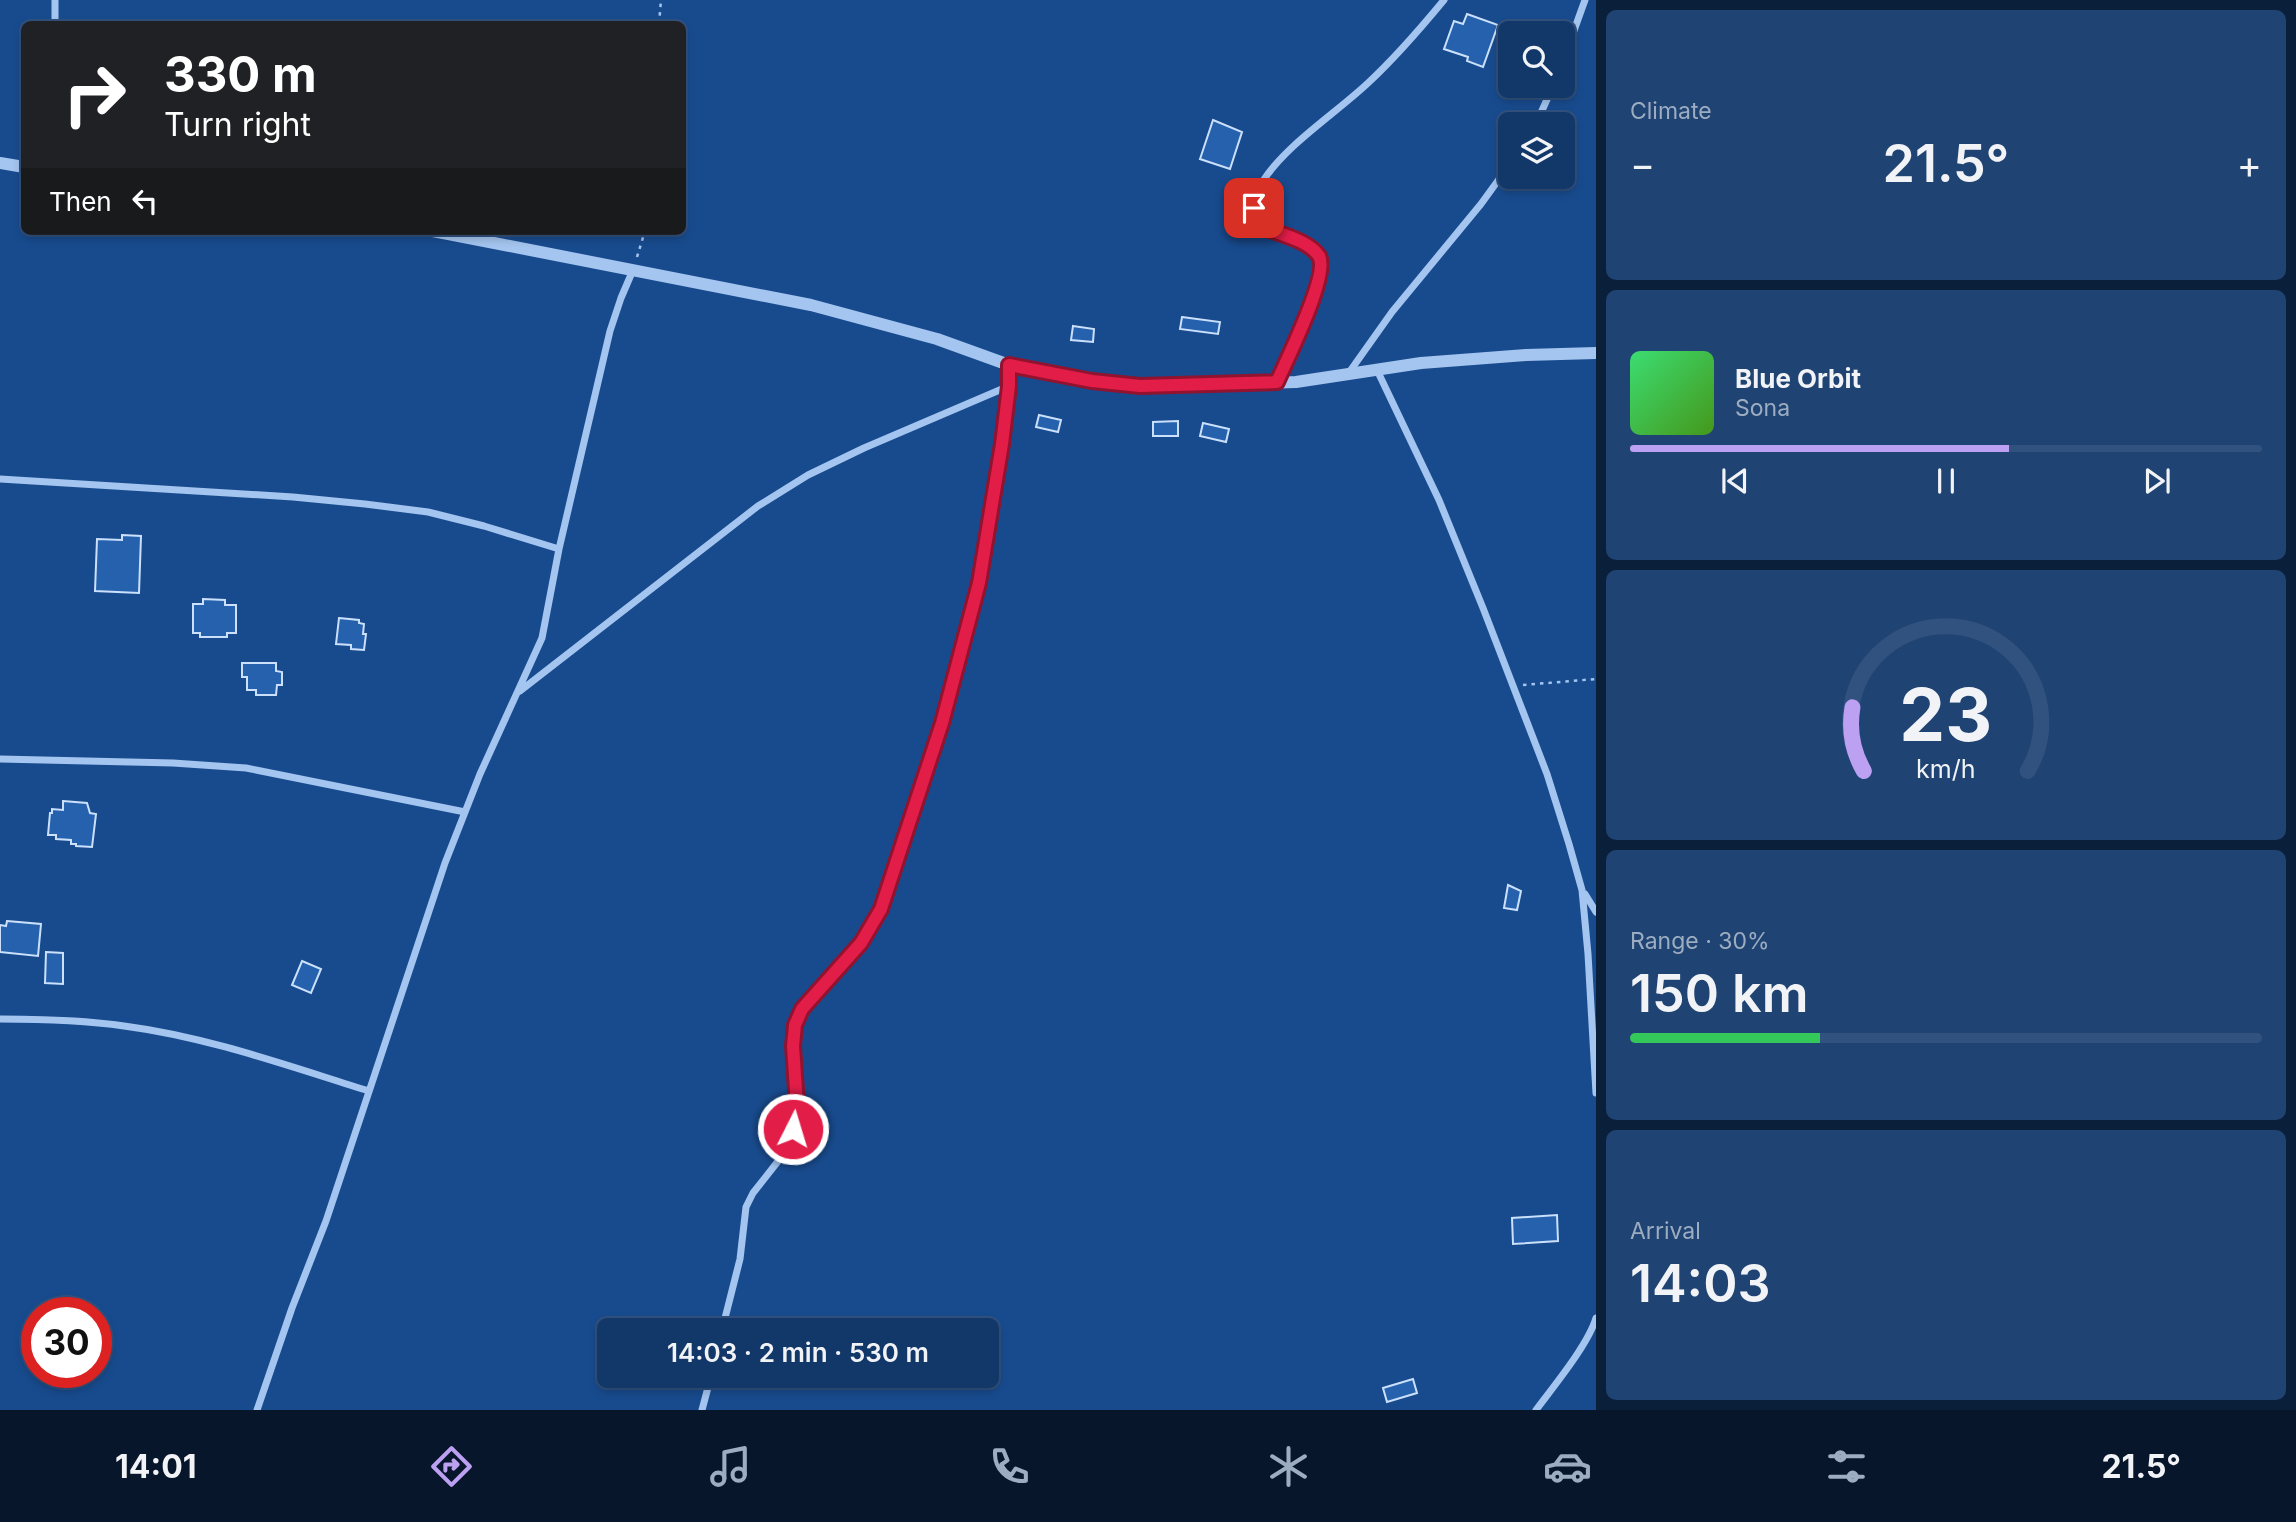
<!DOCTYPE html>
<meta charset="utf-8">
<style>
:root{--surface:#12386a;--page:#1f4372;--text:#f1f3f6;--muted:#9cacc1;--line:#31527e;--accent:#bca0f2}
body{margin:0;font-family:Inter,sans-serif;background:var(--page);color:var(--text);height:100vh;display:flex;flex-direction:column;font-size:26px;white-space:nowrap}
*{box-sizing:border-box;margin:0}
p{font-size:23px;color:var(--muted)}
.icon{flex:none;width:38px;height:38px;fill:none;stroke:currentColor;stroke-width:2;stroke-linecap:round;stroke-linejoin:round}
.map{position:relative;flex:1;overflow:hidden}
.panel{display:flex;flex-direction:column;gap:10px;padding:10px;background:#0a1f3a;width:700px}
.panel>*{flex:none}
.hud{position:absolute;left:21px;top:21px;width:665px;height:214px;border-radius:10px;box-shadow:0 4px 10px #0003,0 0 0 2px var(--line);background:#202124;color:#fff;overflow:hidden}
.buttons{position:absolute;left:1498px;top:21px;display:grid;gap:14px}
.buttons a{display:grid;place-items:center;width:77px;height:77px;border-radius:10px;background:var(--surface);box-shadow:0 4px 10px #0003,0 0 0 2px var(--line);font-size:35px}
.speed{position:absolute;left:21px;top:1297px;display:flex;gap:14px;font-size:35px;font-weight:700;text-align:center}
.speed>*{display:grid;place-content:center;width:91px;height:91px;border-radius:50%;background:var(--surface);box-shadow:0 4px 10px #0003,0 0 0 2px var(--line);line-height:1}
.speed .limit{border:10px solid #d22;background:#fff;color:#111}
.pin{position:absolute;display:grid;place-items:center;width:60px;height:60px;color:#fff;margin:-30px;border-radius:14px;box-shadow:0 4px 10px #0006}
.me{position:absolute;width:77px;margin:-38px;rotate:5deg;stroke-linejoin:round;filter:drop-shadow(0 0 5px #0008)}
.turn{display:flex;align-items:center;gap:24px;height:147px;padding:0 28px;font-size:32px}
.turn .icon{width:91px;height:91px;stroke-width:2.5}
.turn b{display:block;font-size:49px;line-height:60px}
.then{display:flex;align-items:center;height:66px;padding:0 28px;background:#0003;gap:14px;font-size:26px}
.big{font-size:52px;font-weight:600;line-height:1.1}
.panel .card{flex:1;display:flex;flex-direction:column;justify-content:center;gap:10px;min-width:0;padding:0 24px;border-radius:10px;background:var(--page)}
.panel .dial{align-items:center;gap:0}
.dial svg{height:182px;overflow:visible;fill:none;stroke:var(--line);stroke-width:7;stroke-linecap:round;text-anchor:middle}
.dial text{fill:var(--text);stroke:none}
.song{display:flex;align-items:center;gap:21px}
.cover{width:84px;height:84px;border-radius:10px;background:linear-gradient(135deg,hsl(140 70% 55%),hsl(100 70% 35%))}
.played{height:7px;border-radius:4px;background:linear-gradient(90deg,var(--accent) 60%,var(--line) 60%)}
.keys{display:flex;justify-content:space-around;direction:ltr}
.heat{display:flex;justify-content:space-between;align-items:center;font-size:38px;direction:ltr}
.charge{height:10px;border-radius:5px;background:linear-gradient(90deg,#34c759 30%,var(--line) 0)}
.trip{position:absolute;left:597px;top:1318px;width:402px;height:70px;border-radius:10px;background:var(--surface);box-shadow:0 4px 10px #0003,0 0 0 2px var(--line);font-weight:600;line-height:70px;text-align:center}
.tabs{display:flex;height:112px;justify-content:space-around;align-items:center;background:#07162a;color:var(--muted)}
.tabs .icon{width:49px;height:49px}
.tabs .active{color:var(--accent)}
.tabs b{font-size:32px;color:var(--text)}
main{display:flex;flex:1;min-height:0}
.map>svg:first-child{display:block}
.building{fill:#2661ad;stroke:#cae0fb;stroke-width:2}
.lines{fill:none;stroke-linecap:round;stroke-linejoin:round}
.path{stroke:#a4c5ef;stroke-width:2.5;stroke-dasharray:3.5 5;stroke-linecap:butt}
.minor{stroke:#a4c5ef;stroke-width:7}
.tertiary{stroke:#a4c5ef;stroke-width:12}
.route-casing{stroke:#92132f;stroke-width:18}
.route{stroke:#e11d48;stroke-width:12}
</style>
<main>
<div class="map">
<svg width="1596" height="1410" viewBox="0 0 1596 1410">
<rect width="100%" height="100%" fill="#184b8e"/>
<path class="building" d="M1467,14l31,11 -15,42 -16,-6 1,-4 -24,-8 10,-28 9,3z
M1213,120l29,12 -12,37 -30,-10z
M1182,317l38,5 -2,12 -38,-5z
M1073,326l21,3 -1,13 -22,-2z
M1039,415l22,5 -3,12 -22,-5z
M1178,421v15h-25v-14z
M1203,423l26,6 -3,13 -26,-6z
M122,535l19,1 -2,57 -44,-2 2,-52 25,1z
M203,599l22,1v5h11v28h-9v4h-27v-4h-7v-29h10z
M339,618l20,2v3l5,1 -1,10h3l-2,16 -13,-1v-4l-15,-1z
M242,663h34v8l6,1v13h-5l-1,10h-20v-5h-9v-13h-5z
M63,801l24,2 3,10 6,1 -4,33 -16,-1v-2h-5v-4l-15,-1v-4h-8l2,-22h2v-4l11,1z
M1508,885l13,6 -4,19 -13,-2z
M7,921l34,3 -3,32 -38,-4v-27l6,1z
M46,952l17,1v31l-18,-1z
M302,961l19,8 -10,24 -19,-8z
M1557,1215l1,26 -45,3 -1,-26z
M1413,1379l4,14 -30,9 -4,-14z"/>
<g class="lines">
<path class="path" d="M659,24l2,-24
M637,257l8,-26
M1523,685l73,-6"/>
<path class="minor" d="M55,24v-24
M1563,61l22,-61
M1536,124l17,-38
M1377,370l62,130 44,108 64,166 22,70 13,46 6,64 8,139
M1348,374l44,-62 89,-108 29,-40
M1277,382c9,-21 53,-108 42,-126 -11,-16 -40,-22 -57,-29 -14,-13 -7,-35 3,-49 24,-35 71,-65 103,-95 27,-25 52,-54 76,-83
M0,479l293,18 72,7 63,8 56,14 75,23
M520,691l238,-185 50,-31 56,-27 145,-62
M0,759l173,4 73,5 219,44
M1585,894l11,18
M0,1019c41,0 83,1 124,7 84,11 164,40 245,65
M722,1330l18,-71 6,-52 7,-14 26,-33 14,-31 4,-24 -4,-59 2,-21 7,-16 59,-66 20,-34 61,-186 37,-139 23,-140 7,-58v-21
M257,1410l35,-102 34,-87 119,-358 35,-89 62,-136 17,-89 51,-218 11,-33 12,-28
M702,1410l9,-34
M1536,1410c17,-23 52,-65 60,-92"/>
<path class="tertiary" d="M0,163l24,4
M433,231l378,74 126,34 72,26 83,16 48,5 156,-4 125,-19 105,-8 70,-2"/>
</g>
<g class="lines">
<g class="route-casing">
<path id="route" d="M793,1129l4,-24 -4,-59 2,-21 7,-16 59,-66 20,-34 61,-186 37,-140 23,-139 7,-58v-21l83,16 48,5 137,-4c9,-21 53,-108 42,-126 -11,-16 -40,-22 -57,-29l-5,-5 -3,-14"/>
</g>
<use href="#route" class="route"/>
</g>
</svg>
<div class="buttons">
<a><svg class="icon" aria-label="search" viewBox="0 0 24 24"><circle cx="10" cy="10" r="6"/><path d="M15 15l6 6"/></svg></a>
<a><svg class="icon" aria-label="layers" viewBox="0 0 24 24"><path d="M12 4l9 5-9 5-9-5zM3 14l9 5 9-5"/></svg></a>
</div>
<div class="speed"><div class="limit">30</div></div>
<div class="pin" style="left:1254px;top:208px;background:#d93025"><svg class="icon" aria-label="arrive" viewBox="0 0 24 24"><path d="M6 21V4h12l-3 4 3 4H6"/></svg></div>
<svg class="me" style="left:793px;top:1129px" viewBox="-20 -20 40 40"><circle r="17" fill="#e11d48" stroke="#fff" stroke-width="3"/><path d="M0-11L8 9 0 5-8 9z" fill="#fff"/></svg>
<div class="trip">14:03 · 2 min · 530 m</div>
<div class="hud">
<div class="turn"><svg class="icon" aria-label="right" viewBox="0 0 24 24"><path d="M7 20v-9h11M14 6l5 5-5 5"/></svg><div><b>330 m</b>Turn right</div></div>
<div class="then">Then<svg class="icon" aria-label="left" viewBox="0 0 24 24"><path d="M17 20v-9H6M10 6l-5 5 5 5"/></svg></div>
</div>
</div>
<section class="panel">
<div class="card"><p>Climate</p>
<div class="heat"><a>−</a><b class="big">21.5°</b><a>+</a></div>
</div>
<div class="card">
<div class="song"><i class="cover"></i><div><b>Blue Orbit</b><p>Sona</p></div></div>
<div class="played"></div>
<div class="keys"><svg class="icon" aria-label="previous" viewBox="0 0 24 24"><path d="M18 5L8 12l10 7zM5 5v14"/></svg><svg class="icon" aria-label="pause" viewBox="0 0 24 24"><path d="M8 5v14M16 5v14"/></svg><svg class="icon" aria-label="next" viewBox="0 0 24 24"><path d="M6 5l10 7-10 7zM19 5v14"/></svg></div>
</div>
<div class="card dial"><svg viewBox="0 0 100 80">
<path d="M14 69A42 42 0 1 1 86 69"/>
<path d="M14 69A42 42 0 0 1 9 41" stroke="#bca0f2"/>
<text x="50" y="56" font-size="32" font-weight="700">23</text>
<text x="50" y="72" font-size="11">km/h</text>
</svg></div>
<div class="card"><p>Range · 30%</p><b class="big">150 km</b><div class="charge"></div></div>
<div class="card"><p>Arrival</p><b class="big">14:03</b></div>
</section>
</main>
<nav class="tabs">
<b>14:01</b>
<svg class="icon active" aria-label="directions" viewBox="0 0 24 24"><path d="M12 3l9 9-9 9-9-9zM9 14v-3h6M13 9l2 2-2 2"/></svg>
<svg class="icon" aria-label="music" viewBox="0 0 24 24"><path d="M9 18V5l10-2v13"/><circle cx="6" cy="18" r="3"/><circle cx="16" cy="16" r="3"/></svg>
<svg class="icon" aria-label="phone" viewBox="0 0 24 24"><path d="M5 4h4l2 5-3 2q2 4 5 5l2-3 5 2v4C11 20 4 13 5 4z"/></svg>
<svg class="icon" aria-label="climate" viewBox="0 0 24 24"><path d="M12 3v18M4 7l16 10M4 17L20 7"/></svg>
<svg class="icon" aria-label="car" viewBox="0 0 24 24"><path d="M5 17H2v-5l4-1 3-4h7l3 4 3 1v5h-3M9 17h6M6 11h13"/><circle cx="7" cy="17" r="2"/><circle cx="17" cy="17" r="2"/></svg>
<svg class="icon" aria-label="filters" viewBox="0 0 24 24"><path d="M4 7h16M4 17h16"/><circle cx="9" cy="7" r="2"/><circle cx="15" cy="17" r="2"/></svg>
<b>21.5°</b>
</nav>
